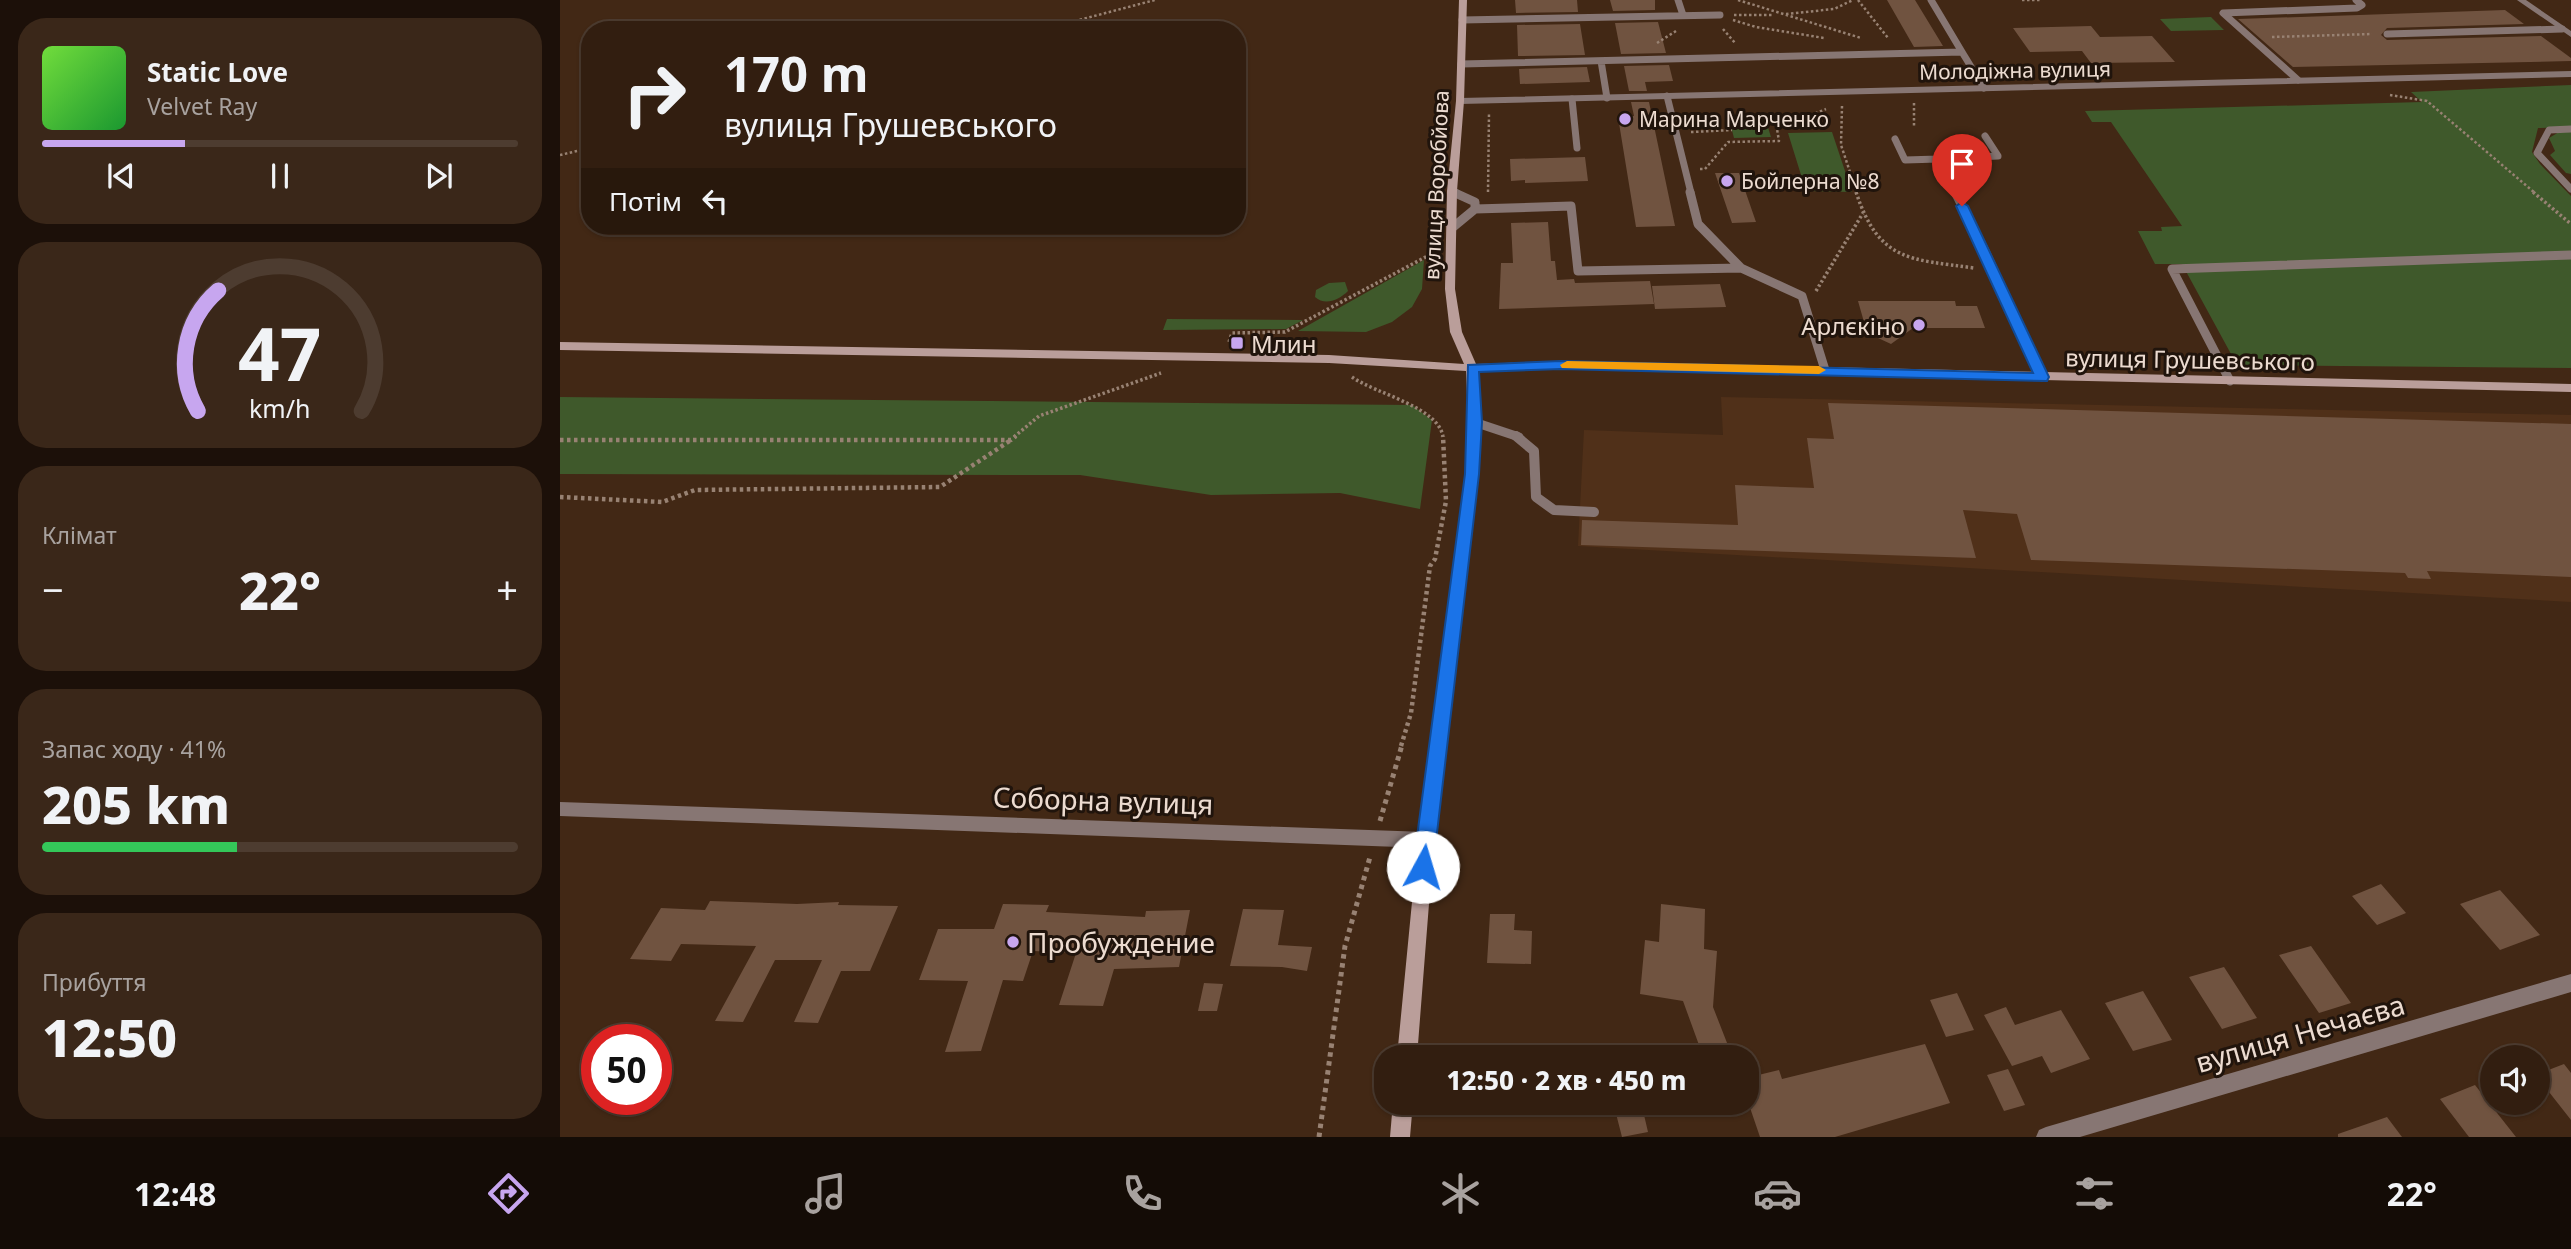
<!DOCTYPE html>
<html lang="uk">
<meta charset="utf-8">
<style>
:root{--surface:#321e10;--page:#3a2719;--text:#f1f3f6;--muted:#a8a29f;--line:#4d3c30;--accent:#c7a6ef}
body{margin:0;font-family:"Noto Sans",sans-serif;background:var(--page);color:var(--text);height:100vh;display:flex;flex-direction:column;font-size:26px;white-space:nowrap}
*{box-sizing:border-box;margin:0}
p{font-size:23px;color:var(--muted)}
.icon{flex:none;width:38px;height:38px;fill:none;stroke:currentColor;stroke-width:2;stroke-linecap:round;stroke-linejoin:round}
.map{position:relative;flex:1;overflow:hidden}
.side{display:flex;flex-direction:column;gap:18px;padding:18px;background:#1c1009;width:560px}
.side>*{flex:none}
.guide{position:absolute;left:21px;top:21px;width:665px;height:214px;border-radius:28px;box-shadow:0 2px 5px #0004,0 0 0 2px var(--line);background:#321e10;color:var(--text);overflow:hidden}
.tools{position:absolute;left:1920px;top:1045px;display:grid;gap:14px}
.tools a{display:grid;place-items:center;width:70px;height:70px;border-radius:50%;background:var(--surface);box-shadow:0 2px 5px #0004,0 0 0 2px var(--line);font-size:35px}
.speed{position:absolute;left:21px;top:1024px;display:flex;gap:14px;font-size:35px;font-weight:700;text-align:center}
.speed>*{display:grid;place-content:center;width:91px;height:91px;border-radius:50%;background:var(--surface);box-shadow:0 2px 5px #0004,0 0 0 2px var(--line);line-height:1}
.speed .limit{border:10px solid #d22;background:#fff;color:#111}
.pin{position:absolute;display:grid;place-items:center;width:60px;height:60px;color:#fff;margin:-72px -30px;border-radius:50% 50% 50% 0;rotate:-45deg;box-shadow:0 0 7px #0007}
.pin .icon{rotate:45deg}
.me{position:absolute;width:77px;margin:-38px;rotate:6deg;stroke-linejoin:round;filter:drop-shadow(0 0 5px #0008)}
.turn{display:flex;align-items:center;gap:24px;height:147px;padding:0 28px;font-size:32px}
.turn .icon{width:91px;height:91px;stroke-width:2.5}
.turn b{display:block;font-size:49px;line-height:60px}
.then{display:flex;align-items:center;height:66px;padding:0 28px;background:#0003;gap:14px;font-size:26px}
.big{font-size:52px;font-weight:800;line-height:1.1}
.side .card{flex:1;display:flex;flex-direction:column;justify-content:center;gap:10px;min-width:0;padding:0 24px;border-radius:28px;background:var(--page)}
.side .dial{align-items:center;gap:0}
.dial svg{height:182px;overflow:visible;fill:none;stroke:var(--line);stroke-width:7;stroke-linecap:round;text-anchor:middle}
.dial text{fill:var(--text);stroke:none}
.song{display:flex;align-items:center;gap:21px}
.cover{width:84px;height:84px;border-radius:10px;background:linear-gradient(135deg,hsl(100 70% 55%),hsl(130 70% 35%))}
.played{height:7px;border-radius:4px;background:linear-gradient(90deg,var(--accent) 30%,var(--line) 30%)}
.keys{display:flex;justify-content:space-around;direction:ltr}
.heat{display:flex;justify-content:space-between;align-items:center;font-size:38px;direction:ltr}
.charge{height:10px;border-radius:5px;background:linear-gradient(90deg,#34c759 41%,var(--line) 0)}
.trip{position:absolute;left:814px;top:1045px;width:385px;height:70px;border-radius:28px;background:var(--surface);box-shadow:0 2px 5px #0004,0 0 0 2px var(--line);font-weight:800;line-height:70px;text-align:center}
.dock{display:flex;height:112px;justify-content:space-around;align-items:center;background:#140c06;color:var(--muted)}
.dock .icon{width:49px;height:49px}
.dock .on{color:var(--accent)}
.dock b{font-size:32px;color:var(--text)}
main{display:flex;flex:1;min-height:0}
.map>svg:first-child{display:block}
.built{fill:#503019}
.green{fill:#3f592b}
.building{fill:#705340}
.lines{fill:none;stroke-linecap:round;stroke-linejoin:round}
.path-far3{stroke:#988273;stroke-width:2.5;stroke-dasharray:2.5 2.5;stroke-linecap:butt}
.path-far2{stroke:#988273;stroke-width:3.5;stroke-dasharray:2.5 2.5;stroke-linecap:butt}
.path-far1{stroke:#988273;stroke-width:4.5;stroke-dasharray:3.5 3.5;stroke-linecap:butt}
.path{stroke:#988273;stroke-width:5;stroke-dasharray:4.5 4.5;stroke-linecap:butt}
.lane-far2{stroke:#877673;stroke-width:7}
.lane-far1{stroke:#877673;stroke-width:9}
.lane{stroke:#877673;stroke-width:10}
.street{fill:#877673;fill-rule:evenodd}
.secondary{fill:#ba9e9a;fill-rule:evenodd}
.route{fill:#1a73e8;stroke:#114b97;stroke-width:2}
.slow{fill:#f59e0b}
.poi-dot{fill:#c7a6ef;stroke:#20140c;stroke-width:2.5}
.labels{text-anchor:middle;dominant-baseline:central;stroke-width:6;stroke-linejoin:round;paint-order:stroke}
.far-street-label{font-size:21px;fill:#ecdbd0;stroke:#20140c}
.far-poi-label{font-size:21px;fill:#ecdbd0;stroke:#20140c;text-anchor:start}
.poi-label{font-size:24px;fill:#ecdbd0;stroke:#20140c;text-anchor:end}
.street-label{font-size:24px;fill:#ecdbd0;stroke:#20140c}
.near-street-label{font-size:28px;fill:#ecdbd0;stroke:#20140c}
.near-poi-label{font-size:28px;fill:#ecdbd0;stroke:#20140c;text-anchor:start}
</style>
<main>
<section class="side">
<div class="card">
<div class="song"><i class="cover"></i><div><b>Static Love</b><p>Velvet Ray</p></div></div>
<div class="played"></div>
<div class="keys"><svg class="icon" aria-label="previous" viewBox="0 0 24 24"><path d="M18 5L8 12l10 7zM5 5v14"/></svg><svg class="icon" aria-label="pause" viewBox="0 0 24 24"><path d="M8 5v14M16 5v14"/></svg><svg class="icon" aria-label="next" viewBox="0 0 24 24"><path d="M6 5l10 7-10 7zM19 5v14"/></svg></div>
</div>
<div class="card dial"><svg viewBox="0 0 100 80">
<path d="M14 69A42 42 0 1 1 86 69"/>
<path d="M14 69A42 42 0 0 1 23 16" stroke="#c7a6ef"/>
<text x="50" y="56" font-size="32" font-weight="700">47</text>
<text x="50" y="72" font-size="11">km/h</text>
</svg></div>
<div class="card"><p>Клімат</p>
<div class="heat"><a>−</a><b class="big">22°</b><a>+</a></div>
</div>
<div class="card"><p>Запас ходу · 41%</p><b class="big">205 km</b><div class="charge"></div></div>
<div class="card"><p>Прибуття</p><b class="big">12:50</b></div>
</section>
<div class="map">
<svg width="2011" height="1137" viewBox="0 0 2011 1137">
<rect width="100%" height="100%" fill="#422815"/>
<path class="built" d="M1161,397l850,18v187l-993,-56 6,-116 139,5z"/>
<path class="green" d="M1651,17l13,13 -53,1 -11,-12z
M2011,85v42l-33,1 -6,24 8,12 31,32v172l-334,-3 -55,-101h-27l-17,-33h24l-1,-4 21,-1 -71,-104h-19l-7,-11 337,-9 -11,-10z
M1205,118l6,19 -37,1 -5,-19z
M2011,131v43l-5,-1 -16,-18 5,-4 -6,-13 10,-6z
M1272,132l20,60 -46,-1 -18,-58z
M864,260l-2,29 -10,18 -20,15 -26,10 -68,-1z
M785,282l3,9c-9,9 -23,15 -33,6l1,-7 13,-7z
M607,319l136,1 -17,9 -123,1z
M0,397l852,8 20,15 -12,89 -80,-16 -129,2 -131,-20 -520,-1z"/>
<path class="building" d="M955,0h62l1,12 -62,1z
M1050,0h45v10l-42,1z
M1327,0h28l28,46 -29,1z
M1945,10l19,14 -137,4 -6,7 6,5 154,-4 30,22v3l-278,6 -55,-48z
M1098,22l8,31 -45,1 -6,-31z
M1020,24l5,31 -67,1 -1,-31z
M1531,26l9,11 52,-1 23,26 -84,1 -9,-12 -52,1 -17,-24z
M1109,65l4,16 -28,1 2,9h-18l-5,-25z
M1027,67l3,15 -70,2 -1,-15z
M1071,102h18l26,124 -39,1 -18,-110 16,-1z
M1025,157l3,24 -63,2v-3l-14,1 -1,-22z
M1155,173h24l17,49 -24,1z
M988,222l3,39h4l2,19 17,-1 1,4 75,-2 4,23 -155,5 2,-46h12l-2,-40z
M1160,284l6,23 -71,2 -3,-23z
M1298,301h97l1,5h21l8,22h-72l-22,16 -13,-6 -5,-16h-9z
M1268,403l743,21v153l-144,-6 4,8 -23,-1 -3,-5 -374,-13 -14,-46 -54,-4 13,48 -395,-13 1,-25 156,5 -3,-40 79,3 -7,-50 27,1z
M1821,884l25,29 -29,12 -25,-29z
M1940,890l40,45 -40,15 -40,-46z
M150,901l87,3 42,-2 -1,3 60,1 -28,65h-29l-23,52 -24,-1 28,-62h-47l-32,62 -28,-1 41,-75 -75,-2 -10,17 -41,-2 31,-51 44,2z
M443,904l46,1 -3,7 99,5 1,-6 44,-1 -11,57 -65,2 -11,37 -44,-1 17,-52 -43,-2 -10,30 -20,-1 -22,71 -36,1 23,-71 -49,-1 19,-51h56z
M1101,904l44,5 -1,40 13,2 -4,56 16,41 -26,8 -20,-55 -43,-7 5,-54 14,2z
M683,909l41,1 -6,35 34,2 -5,24 -25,-4 -52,-1z
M930,914h25l-1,16 18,1 -1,33 -44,-1z
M1751,946l40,57 -32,10 -40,-58z
M1664,967l33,51 -35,11 -33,-52z
M644,983l19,1 -6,27h-19z
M1583,991l29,49 -39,11 -28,-48z
M1397,993l17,37 -28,7 -16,-37z
M1446,1007l9,18 46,-15 29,49 -39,14 -9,-17 -30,10 -28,-51z
M1365,1044l25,59 -115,34h-75l-14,-41v-18l33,-8 3,9z
M2004,1064l7,9v47l-33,-42v-4z
M1448,1069l17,36 -21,6 -17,-36z
M1915,1085l41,52h-47l-29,-38z
M1053,1102h28l7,30 -26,5z
M1827,1117l15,20h-64v-3z"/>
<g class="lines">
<path class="path-far3" d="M1178,0l123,38
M1298,0l30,38
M1462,0h19
M1226,14l48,-5 19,-9
M1174,15h40
M1173,20l23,7 68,11
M1163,29l12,14
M481,30l114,-30
M1712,37l100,-3
M1097,43l19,-12
M1830,95l37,6 108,92
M1354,103v23
M1282,106l-1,39 16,48
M1131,132l41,-2
M0,155l30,-7
M1140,169h5l23,-27 51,-1 -2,-12 49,-20
M928,192l1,-79"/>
<path class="path-far2" d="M1296,192c23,70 54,67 118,76
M1973,192l38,32
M1256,291l47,-78
M669,342l3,-9 53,-1 150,-80
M792,377c24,17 87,30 91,60
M454,437l25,-21 122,-43"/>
<path class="path-far1" d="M0,440h451l5,-4
M0,497l102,5 33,-12 245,-3 71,-47
M841,746l10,-33 19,-147 5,-7 11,-58 -3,-65"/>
<path class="path" d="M820,821l22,-76
M759,1137l26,-191 25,-89"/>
<path class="lane-far2" d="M1118,0l5,15
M902,20l258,-5
M1827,34l175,-5
M1402,52l22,36
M1041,61l6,37
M901,64l501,-12 -31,-52
M1738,80l-75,-67 134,-5 5,-3 -6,-5
M1107,96l24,97
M1012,99l5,49
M2011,129l-22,1 -12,23 34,36
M1335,139l10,21 33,-1
M892,191l5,2
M1396,193l-18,-34 60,-3 -13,-20"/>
<path class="lane-far1" d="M1130,192l8,32 43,44
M1395,192l31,61 56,124
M915,209l96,-3 7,65 163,-3 61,28 23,74
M892,228l23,-19v-7l-22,-10
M1670,381l-58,-112 399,-14
M914,422l45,15"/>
<path class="lane" d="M956,436l18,15 2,46 18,13 40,2"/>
<path class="street" d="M1957,0h9l45,31v6z
M2011,71v6l-1111,27 -4,-3 4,-3z
M0,802l866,30 6,3 2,5 -2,5 -6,3 -866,-32z
M2011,974v18l-491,145h-44l3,-7 7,-3z"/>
<path class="secondary" d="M899,0h8l-3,101 -7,90 -2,98 7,43 14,32 85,-3 1010,23v8l-1010,-23 -83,3 2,50 -2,52 -44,366 -17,217h-20l21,-217 48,-366 2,-52 -2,-51 -137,-8 -769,-13v-8l769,13 135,9 -14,-32 -5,-43 2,-98 9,-90z
M833,1102h20l-3,35h-20z"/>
</g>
<path class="route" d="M1402,202l6,4 81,171 -2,4 -486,-12 -82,3 3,50 -3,52 -46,393 -3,6 -7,3 -7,-3 -3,-6 52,-393 3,-109 93,-4 472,12 -77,-167z"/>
<path class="slow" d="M1007,361l252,5 7,4 -7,4 -257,-6 -2,-3z"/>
<g class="poi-dot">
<circle cx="1065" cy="119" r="7"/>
<circle cx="1167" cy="181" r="7"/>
<circle cx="1359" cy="325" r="7"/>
<rect x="670" y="336" width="14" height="14" rx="3.5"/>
<circle cx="453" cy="942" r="7"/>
</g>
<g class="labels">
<g class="far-street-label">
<text transform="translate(1455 70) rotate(-1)">Молодіжна вулиця</text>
<text transform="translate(876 185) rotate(-87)">вулиця Воробйова</text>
</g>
<g class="far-poi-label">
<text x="1079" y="119">Марина Марченко</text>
<text x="1181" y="181">Бойлерна №8</text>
</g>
<g class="poi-label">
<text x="1345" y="325">Арлєкіно</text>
<text x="691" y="343" text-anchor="start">Млин</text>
</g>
<g class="street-label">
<text transform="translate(1630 359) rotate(1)">вулиця Грушевського</text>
</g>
<g class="near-street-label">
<text transform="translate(543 800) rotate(2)">Соборна вулиця</text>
<text transform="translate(1740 1033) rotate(-16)">вулиця Нечаєва</text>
</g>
<g class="near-poi-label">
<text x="467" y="942">Пробуждение</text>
</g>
</g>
</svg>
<div class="tools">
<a><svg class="icon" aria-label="sound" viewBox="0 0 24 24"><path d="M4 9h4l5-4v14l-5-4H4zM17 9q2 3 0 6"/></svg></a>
</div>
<div class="speed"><div class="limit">50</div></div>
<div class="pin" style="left:1402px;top:206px;background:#d93025"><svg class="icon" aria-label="arrive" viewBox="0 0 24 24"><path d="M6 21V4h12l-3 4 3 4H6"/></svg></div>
<svg class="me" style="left:863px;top:867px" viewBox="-20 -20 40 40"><circle r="19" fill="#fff"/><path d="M0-13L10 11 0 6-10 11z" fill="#1a73e8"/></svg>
<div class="trip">12:50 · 2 хв · 450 m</div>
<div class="guide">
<div class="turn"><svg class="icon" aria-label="right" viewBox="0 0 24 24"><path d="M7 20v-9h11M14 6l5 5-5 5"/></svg><div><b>170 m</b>вулиця Грушевського</div></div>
<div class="then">Потім<svg class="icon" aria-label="left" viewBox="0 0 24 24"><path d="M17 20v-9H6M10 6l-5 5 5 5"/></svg></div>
</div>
</div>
</main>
<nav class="dock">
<b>12:48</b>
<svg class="icon on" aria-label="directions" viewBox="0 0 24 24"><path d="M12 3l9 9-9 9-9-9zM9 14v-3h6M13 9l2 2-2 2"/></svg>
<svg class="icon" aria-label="music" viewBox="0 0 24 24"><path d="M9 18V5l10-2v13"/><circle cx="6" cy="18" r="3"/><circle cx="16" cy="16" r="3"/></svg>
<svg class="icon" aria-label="phone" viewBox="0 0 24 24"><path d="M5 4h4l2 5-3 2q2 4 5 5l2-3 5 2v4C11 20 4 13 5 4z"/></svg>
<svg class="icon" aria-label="climate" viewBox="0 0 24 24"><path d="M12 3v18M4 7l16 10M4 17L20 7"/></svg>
<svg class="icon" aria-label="car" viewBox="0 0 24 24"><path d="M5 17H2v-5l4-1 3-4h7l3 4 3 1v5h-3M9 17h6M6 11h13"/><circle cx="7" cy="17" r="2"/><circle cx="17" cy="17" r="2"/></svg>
<svg class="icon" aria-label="filters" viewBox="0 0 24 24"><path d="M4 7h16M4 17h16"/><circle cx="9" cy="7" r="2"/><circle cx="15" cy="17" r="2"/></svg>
<b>22°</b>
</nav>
